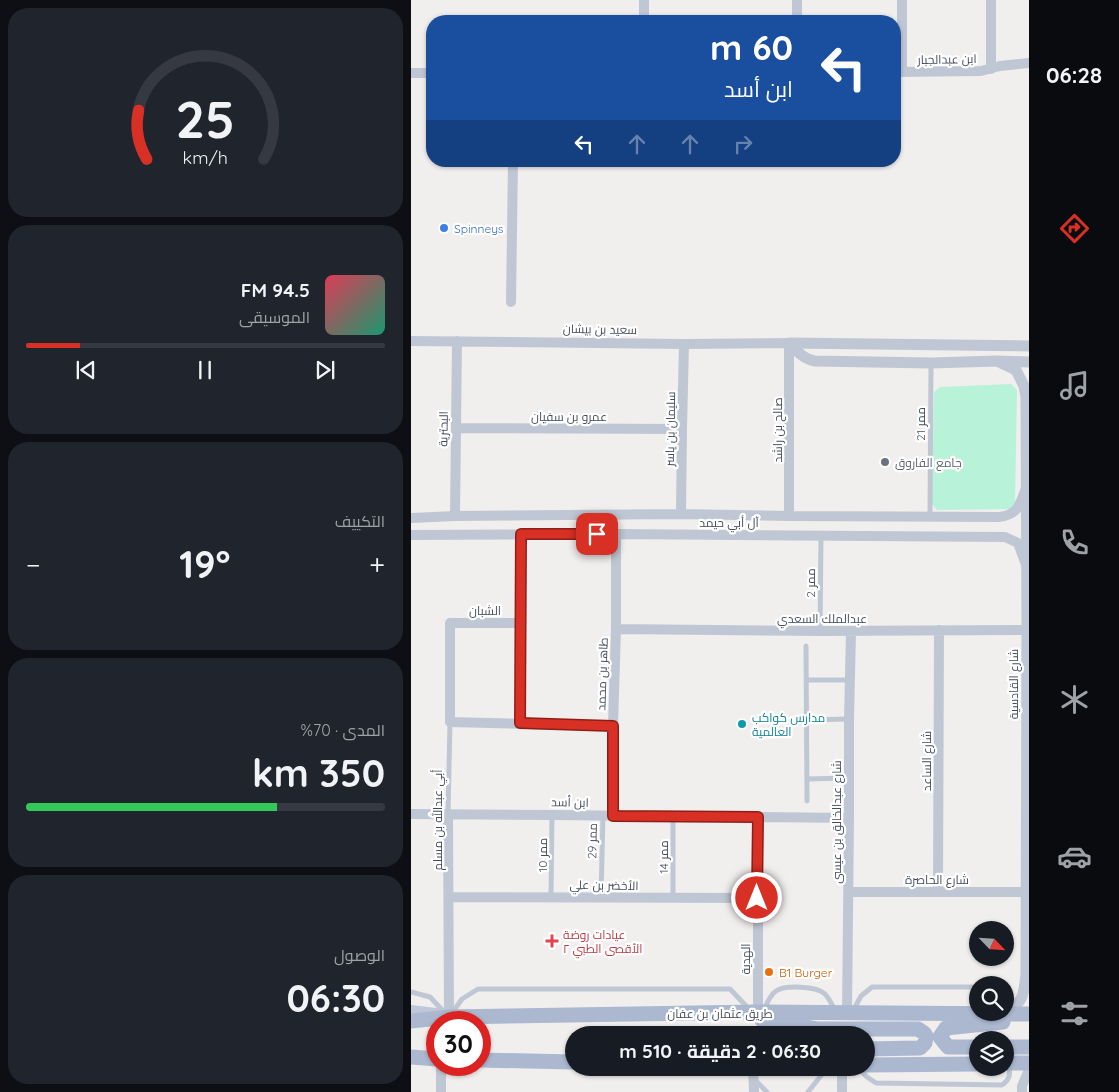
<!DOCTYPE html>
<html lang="ar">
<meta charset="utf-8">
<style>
:root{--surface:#171b24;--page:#20242c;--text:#f1f3f6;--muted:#9ea1a6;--line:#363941;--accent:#d93025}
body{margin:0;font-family:Quicksand,Cairo,sans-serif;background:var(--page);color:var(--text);direction:rtl;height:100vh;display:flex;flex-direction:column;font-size:19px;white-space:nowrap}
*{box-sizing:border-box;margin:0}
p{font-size:16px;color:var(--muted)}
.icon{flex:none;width:28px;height:28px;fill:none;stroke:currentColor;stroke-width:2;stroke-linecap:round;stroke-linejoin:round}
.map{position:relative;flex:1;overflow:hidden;direction:ltr}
.panel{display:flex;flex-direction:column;gap:8px;padding:8px;background:#0d0f14;width:411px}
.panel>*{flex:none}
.banner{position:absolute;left:15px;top:15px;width:475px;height:152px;border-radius:20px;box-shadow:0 1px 4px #0004;direction:rtl;background:#1a4fa0;color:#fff;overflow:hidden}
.needle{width:32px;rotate:115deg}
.controls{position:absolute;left:558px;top:921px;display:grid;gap:10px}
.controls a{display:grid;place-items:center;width:45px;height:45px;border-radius:50%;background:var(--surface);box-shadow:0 1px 4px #0004;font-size:25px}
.speed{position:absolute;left:15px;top:1011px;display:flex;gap:10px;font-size:25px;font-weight:700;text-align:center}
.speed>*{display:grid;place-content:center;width:65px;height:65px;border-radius:50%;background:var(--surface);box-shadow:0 1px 4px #0004;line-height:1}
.speed .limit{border:8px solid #d22;background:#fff;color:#111}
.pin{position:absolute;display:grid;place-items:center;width:42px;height:42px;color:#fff;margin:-21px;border-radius:10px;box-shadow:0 2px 8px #0006}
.me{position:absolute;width:55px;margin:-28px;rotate:0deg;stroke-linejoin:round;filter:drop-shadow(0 0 4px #0008)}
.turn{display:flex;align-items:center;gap:18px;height:105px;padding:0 25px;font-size:22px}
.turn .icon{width:65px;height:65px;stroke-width:2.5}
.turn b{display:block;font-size:35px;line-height:42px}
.lanes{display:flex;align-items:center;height:48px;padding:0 25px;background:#0003;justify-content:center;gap:25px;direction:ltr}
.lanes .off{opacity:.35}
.big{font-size:38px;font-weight:700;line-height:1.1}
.panel .widget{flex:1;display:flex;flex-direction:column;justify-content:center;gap:8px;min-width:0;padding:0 18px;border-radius:20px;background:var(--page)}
.panel .dial{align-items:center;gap:0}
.dial svg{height:130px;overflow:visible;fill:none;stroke:var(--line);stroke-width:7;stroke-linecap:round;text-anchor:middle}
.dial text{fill:var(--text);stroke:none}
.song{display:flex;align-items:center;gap:15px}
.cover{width:60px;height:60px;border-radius:8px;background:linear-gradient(135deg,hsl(350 70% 55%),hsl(160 70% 35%))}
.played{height:5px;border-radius:2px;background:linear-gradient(90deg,var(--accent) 15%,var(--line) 15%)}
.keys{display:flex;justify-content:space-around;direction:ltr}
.heat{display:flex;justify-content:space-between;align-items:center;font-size:28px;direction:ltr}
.charge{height:8px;border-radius:4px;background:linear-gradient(90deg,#34c759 70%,var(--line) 0)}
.trip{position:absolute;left:154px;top:1026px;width:310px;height:50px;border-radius:25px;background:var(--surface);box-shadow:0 1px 4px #0004;font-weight:700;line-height:50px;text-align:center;direction:rtl}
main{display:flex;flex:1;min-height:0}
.tab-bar{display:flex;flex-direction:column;width:90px;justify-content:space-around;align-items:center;background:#090b0e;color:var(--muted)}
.tab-bar .icon{width:35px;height:35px}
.tab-bar .active{color:var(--accent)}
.tab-bar b{font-size:22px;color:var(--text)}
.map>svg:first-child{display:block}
.garden{fill:#b8f2d8}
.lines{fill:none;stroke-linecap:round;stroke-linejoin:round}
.service{stroke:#c0c7d4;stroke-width:5}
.minor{stroke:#c0c7d4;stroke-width:10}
.tertiary{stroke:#c0c7d4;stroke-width:11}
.secondary{stroke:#bfc7d9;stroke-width:14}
.primary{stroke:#abb8cf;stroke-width:15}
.route-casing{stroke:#8d1f18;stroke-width:12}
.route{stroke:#d93025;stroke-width:9}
.shop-dot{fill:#3f7fe0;stroke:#fff;stroke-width:2}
.worship-dot{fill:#6b7280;stroke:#fff;stroke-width:2}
.culture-dot{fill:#0f9aa8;stroke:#fff;stroke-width:2}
.health-dot{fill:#e0444e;stroke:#fff;stroke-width:2}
.food-dot{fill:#e8710a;stroke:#fff;stroke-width:2}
.labels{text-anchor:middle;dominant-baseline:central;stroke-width:4.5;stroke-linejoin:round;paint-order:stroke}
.street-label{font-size:12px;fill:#444d5d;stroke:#fff}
.shop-label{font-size:12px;fill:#366cbe;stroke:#fff;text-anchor:start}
.worship-label{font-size:12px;fill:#5b616d;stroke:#fff;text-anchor:start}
.culture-label{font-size:12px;fill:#0d838f;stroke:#fff;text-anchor:start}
.health-label{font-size:12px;fill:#be3a42;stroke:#fff;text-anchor:start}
.food-label{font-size:12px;fill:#c56008;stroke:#fff;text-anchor:start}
</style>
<main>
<nav class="tab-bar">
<b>06:28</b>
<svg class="icon active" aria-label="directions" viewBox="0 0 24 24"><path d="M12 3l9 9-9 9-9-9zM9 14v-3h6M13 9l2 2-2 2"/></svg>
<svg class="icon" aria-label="music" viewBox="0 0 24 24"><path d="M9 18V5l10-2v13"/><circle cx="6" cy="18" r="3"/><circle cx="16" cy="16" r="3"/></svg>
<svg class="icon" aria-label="phone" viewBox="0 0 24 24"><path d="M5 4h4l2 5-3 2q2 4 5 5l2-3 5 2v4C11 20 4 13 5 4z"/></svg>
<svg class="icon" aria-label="climate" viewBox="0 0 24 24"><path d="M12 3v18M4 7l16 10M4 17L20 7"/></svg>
<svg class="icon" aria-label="car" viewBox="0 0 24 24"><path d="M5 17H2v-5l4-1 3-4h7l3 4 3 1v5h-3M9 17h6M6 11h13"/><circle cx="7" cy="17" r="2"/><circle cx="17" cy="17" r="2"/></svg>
<svg class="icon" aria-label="filters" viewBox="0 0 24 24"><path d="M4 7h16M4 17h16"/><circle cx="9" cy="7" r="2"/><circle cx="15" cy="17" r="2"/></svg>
</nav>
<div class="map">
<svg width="618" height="1092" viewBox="0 0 618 1092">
<rect width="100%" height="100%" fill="#f1eeee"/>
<path class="garden" d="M600,384l6,6 -2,113 -5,6 -73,1 -5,-6 2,-112 6,-5z"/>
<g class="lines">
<path class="service" d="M519,516l1,-153
M409,631l1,-96
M395,646l1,155
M396,680h43
M396,720l42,-1
M396,779l42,-1
M37,814l2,-92
M140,896l1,-81
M190,897l2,-82
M262,897v-80
M0,992l19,5 17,18
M594,993l10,12
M353,1010c3,-7 6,-15 12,-19 9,-6 41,-5 49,3 4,4 7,11 10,16
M442,1011l8,-15 11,-9h105
M41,1013l10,-14 16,-10h252l18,19
M447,1068l9,9 9,6 126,2c9,-6 8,-12 7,-21
M343,1079l13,13
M397,1092l19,-24"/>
<path class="minor" d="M233,0v21
M386,0v21
M580,69v-69
M484,72l86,-1 19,-5 29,-3
M491,72v-72
M0,73h21
M100,302l2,-141
M0,341l273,3 105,-1v173
M45,428l226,1
M270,514l1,-85 2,-85
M44,516l2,-175
M0,518l44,-2 226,-2 108,2 210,1c19,-2 21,-13 27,-29
M0,535l205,-1 389,3 13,6 7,19
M110,623h-71v99l163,4
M205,629l204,2 207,-1
M109,723l1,-189
M0,814l141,1 297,3
M37,814l1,203
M202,816v-90l3,-97v-95
M527,891l1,-261
M438,892h177
M38,897l308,1
M347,1012v-195
M436,1013l2,-195v-99l2,-88
M30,1065v27
M342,1068l1,24
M431,1068v24
M611,1092v-6l7,-16"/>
<path class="tertiary" d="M378,343c8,8 14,16 26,18l116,2 66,-2 32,1
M378,343l240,3
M586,361l19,9 8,16 2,11 1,233 -1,344c-2,18 -2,31 -21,36"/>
<path class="secondary" d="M0,1012l25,3"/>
<path class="primary" d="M351,1020l55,9h101l6,4 2,3 -1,7 -5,5 -54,1
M0,1021l38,-4 309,-5 271,2
M566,1047h-29l-8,-10 6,-9 57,-6
M594,1047h24
M0,1057l26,2
M69,1060l93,2
M594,1063h24
M455,1065l111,-1"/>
</g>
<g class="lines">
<g class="route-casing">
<path id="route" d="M186,534h-76l-1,189 93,3v90l145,1 -1,81"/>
</g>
<use href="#route" class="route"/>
</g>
<circle class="shop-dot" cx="33" cy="228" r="5"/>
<circle class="worship-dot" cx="474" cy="462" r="5"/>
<circle class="culture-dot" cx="331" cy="724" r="5"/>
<path class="health-dot" d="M138.5 933.5h5v5h5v5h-5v5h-5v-5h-5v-5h5z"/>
<circle class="food-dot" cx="358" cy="972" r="5"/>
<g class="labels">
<g class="street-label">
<text transform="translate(536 59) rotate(-1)">ابن عبدالجبار</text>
<text transform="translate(189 329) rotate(1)">سعيد بن بيشان</text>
<text x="158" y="416">عمرو بن سفيان</text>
<text transform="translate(509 424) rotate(-90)">ممر 21</text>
<text transform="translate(32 429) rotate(-89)">البحترية</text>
<text transform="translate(259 429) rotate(-89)">سليمان بن ياسر</text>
<text transform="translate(366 430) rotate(-90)">صالح بن راشد</text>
<text x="318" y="522">آل أبي حيمد</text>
<text transform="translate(399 583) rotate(-90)">ممر 2</text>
<text x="74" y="610">الشبان</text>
<text x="411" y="618">عبدالملك السعدي</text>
<text transform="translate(191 674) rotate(-88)">طاهر بن محمد</text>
<text transform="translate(602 684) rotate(-90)">شارع القادسية</text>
<text transform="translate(515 761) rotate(-90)">شارع الساعد</text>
<text transform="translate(159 802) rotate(1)">ابن أسد</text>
<text transform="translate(26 820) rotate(-90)">أبي عبدالله بن مسلم</text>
<text transform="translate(425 822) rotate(-90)">شارع عبدالخالق بن عيسى</text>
<text transform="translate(181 841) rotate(-89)">ممر 29</text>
<text transform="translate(131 855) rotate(-90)">ممر 10</text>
<text transform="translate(252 857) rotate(-90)">ممر 14</text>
<text x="526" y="879">شارع الحاصرة</text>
<text transform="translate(193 885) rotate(1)">الأخضر بن علي</text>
<text transform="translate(334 959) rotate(-90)">الهدية</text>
<text x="309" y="1013">طريق عثمان بن عفان</text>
</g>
<g class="shop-label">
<text x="43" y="228">Spinneys</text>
</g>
<g class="worship-label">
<text x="484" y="462">جامع الفاروق</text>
</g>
<g class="culture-label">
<text x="341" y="717">مدارس كواكب<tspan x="341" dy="14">العالمية</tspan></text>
</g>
<g class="health-label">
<text x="152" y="934">عيادات روضة<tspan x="152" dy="14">الأقصى الطبي ٢</tspan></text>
</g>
<g class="food-label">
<text x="368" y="972">B1 Burger</text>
</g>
</g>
</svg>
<div class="controls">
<a><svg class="needle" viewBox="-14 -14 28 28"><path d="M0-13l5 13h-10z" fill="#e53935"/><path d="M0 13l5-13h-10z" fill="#9ea1a6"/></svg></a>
<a><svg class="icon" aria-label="search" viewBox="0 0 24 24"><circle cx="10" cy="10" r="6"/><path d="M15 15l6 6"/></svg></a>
<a><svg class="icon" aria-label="layers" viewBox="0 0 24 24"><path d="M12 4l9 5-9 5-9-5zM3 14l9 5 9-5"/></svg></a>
</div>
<div class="speed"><div class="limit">30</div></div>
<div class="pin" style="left:186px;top:534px;background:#d93025"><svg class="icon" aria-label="arrive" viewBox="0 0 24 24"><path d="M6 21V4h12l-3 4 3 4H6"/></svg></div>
<svg class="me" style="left:346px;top:898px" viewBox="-20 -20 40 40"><circle r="17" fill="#d93025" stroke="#fff" stroke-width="3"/><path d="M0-11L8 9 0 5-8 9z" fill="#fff"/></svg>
<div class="trip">06:30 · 2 دقيقة · 510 m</div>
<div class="banner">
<div class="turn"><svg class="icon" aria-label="left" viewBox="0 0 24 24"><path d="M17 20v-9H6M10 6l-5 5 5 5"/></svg><div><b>60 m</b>ابن أسد</div></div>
<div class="lanes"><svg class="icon" aria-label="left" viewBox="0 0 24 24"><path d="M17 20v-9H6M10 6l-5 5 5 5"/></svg><svg class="icon off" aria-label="ahead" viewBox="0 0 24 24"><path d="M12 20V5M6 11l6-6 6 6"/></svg><svg class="icon off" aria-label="ahead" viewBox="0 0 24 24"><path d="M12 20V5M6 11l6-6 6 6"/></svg><svg class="icon off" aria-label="right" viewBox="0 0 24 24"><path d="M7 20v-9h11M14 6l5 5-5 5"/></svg></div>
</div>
</div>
<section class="panel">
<div class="widget dial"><svg viewBox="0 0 100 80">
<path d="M14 69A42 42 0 1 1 86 69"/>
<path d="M14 69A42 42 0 0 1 9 39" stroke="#d93025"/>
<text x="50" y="56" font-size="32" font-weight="700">25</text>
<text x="50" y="72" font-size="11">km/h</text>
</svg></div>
<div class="widget">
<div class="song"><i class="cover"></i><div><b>94.5 FM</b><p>الموسيقى</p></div></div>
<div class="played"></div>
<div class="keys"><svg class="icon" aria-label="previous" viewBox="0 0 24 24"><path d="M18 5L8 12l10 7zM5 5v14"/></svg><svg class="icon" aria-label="pause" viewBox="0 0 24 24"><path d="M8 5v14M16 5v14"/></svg><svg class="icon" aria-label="next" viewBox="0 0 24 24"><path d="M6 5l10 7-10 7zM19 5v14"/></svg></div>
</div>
<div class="widget"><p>التكييف</p>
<div class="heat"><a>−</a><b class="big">19°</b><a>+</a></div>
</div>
<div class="widget"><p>المدى · 70%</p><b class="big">350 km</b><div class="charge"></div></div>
<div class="widget"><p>الوصول</p><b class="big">06:30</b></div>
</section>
</main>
